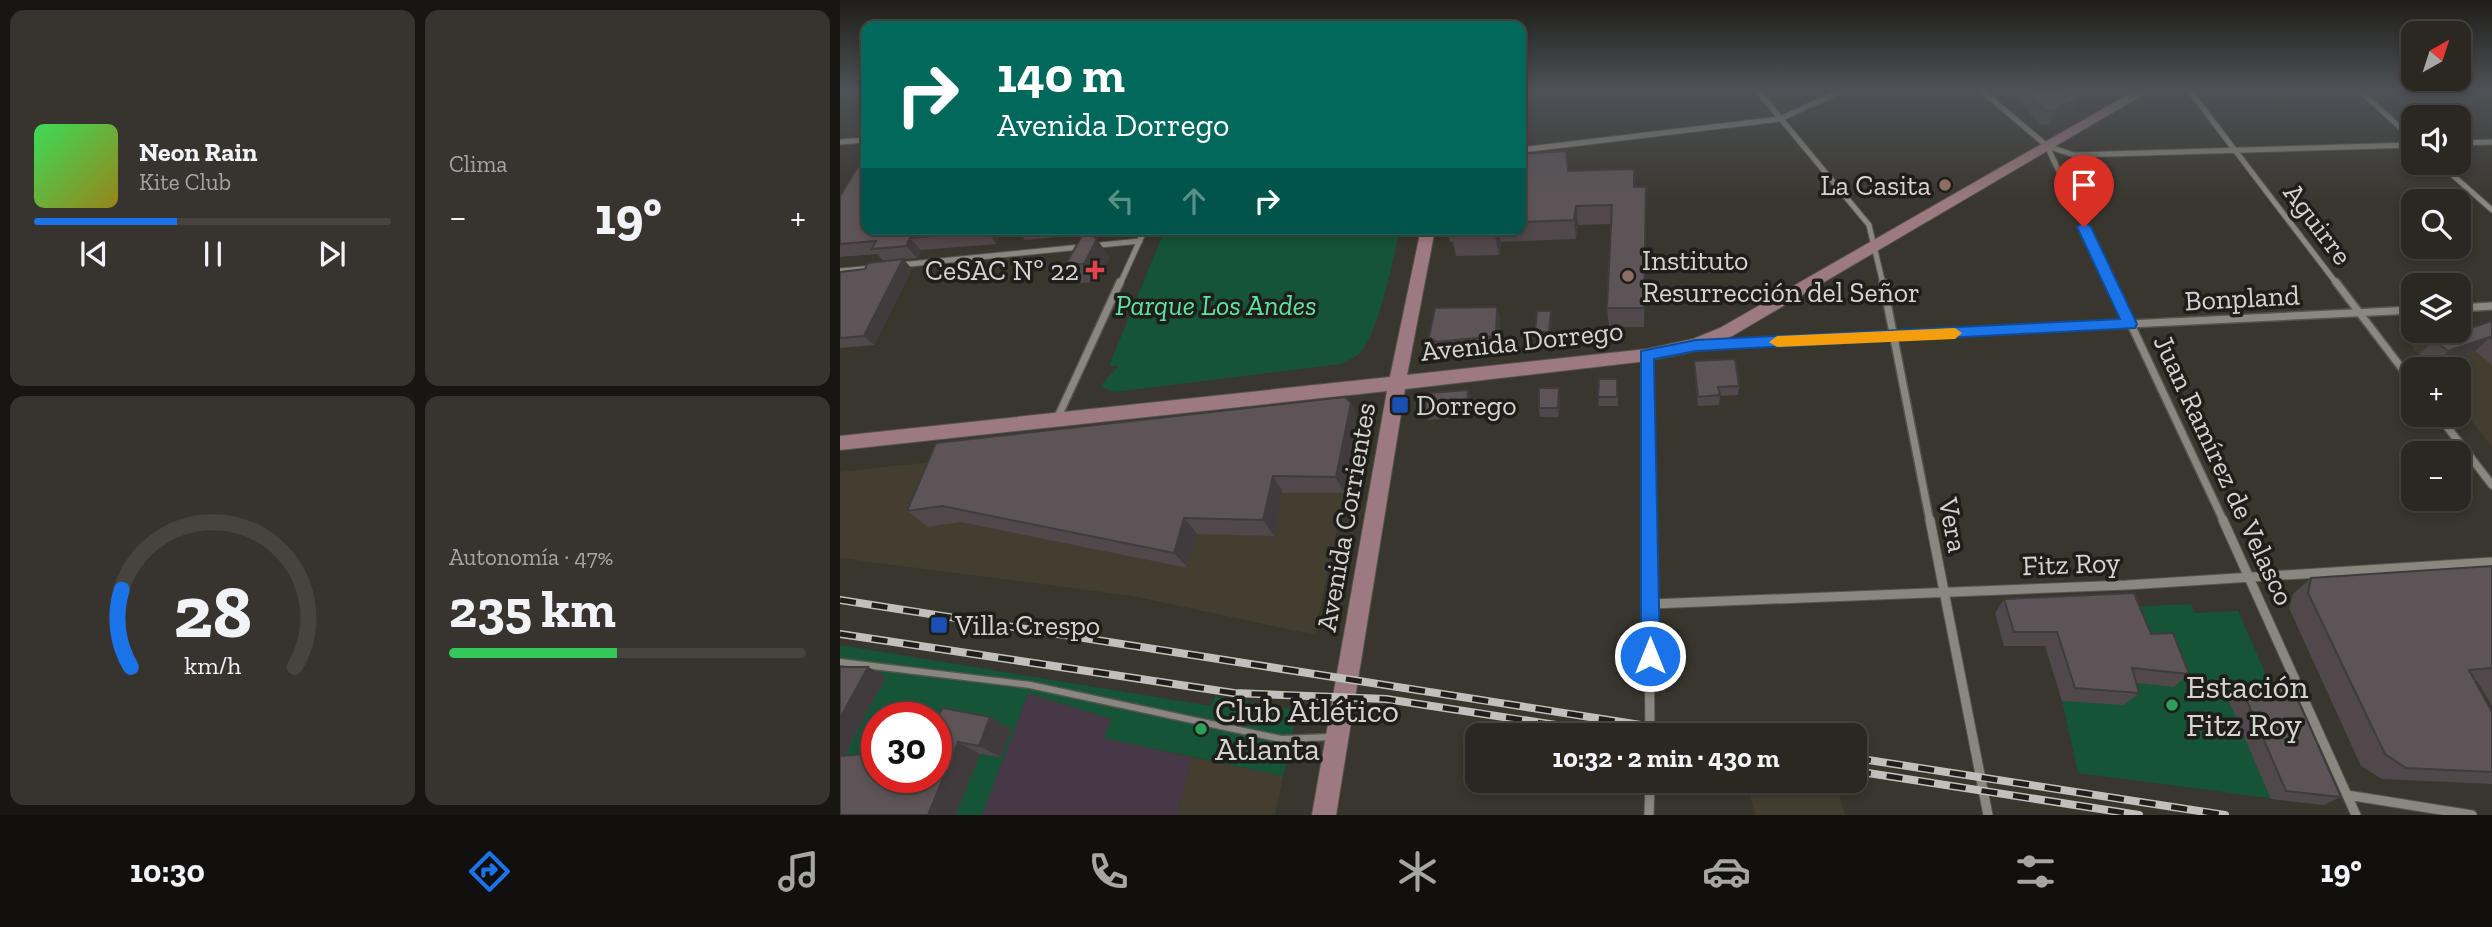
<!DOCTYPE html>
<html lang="es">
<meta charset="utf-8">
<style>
:root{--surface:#2b2822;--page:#37342f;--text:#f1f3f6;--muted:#a6a6a5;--line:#474440;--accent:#1a73e8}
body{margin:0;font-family:"Zilla Slab",serif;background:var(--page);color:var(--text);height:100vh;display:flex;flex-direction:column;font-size:26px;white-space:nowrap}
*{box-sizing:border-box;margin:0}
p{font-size:23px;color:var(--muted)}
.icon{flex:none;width:38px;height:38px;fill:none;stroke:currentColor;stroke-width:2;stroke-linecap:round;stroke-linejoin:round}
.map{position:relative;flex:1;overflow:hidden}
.details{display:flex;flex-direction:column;gap:10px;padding:10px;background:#181613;width:840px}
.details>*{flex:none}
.hud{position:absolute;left:21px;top:21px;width:665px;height:214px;border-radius:14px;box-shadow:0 4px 10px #0003,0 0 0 2px var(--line);background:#00695c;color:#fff;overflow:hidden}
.needle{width:46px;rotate:39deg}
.tools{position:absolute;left:1561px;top:21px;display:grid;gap:14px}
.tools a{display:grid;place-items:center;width:70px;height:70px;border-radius:14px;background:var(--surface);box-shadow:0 4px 10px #0003,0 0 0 2px var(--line);font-size:35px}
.speed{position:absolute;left:21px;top:702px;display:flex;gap:14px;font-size:35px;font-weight:700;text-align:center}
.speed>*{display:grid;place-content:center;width:91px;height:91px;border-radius:50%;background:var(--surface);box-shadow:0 4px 10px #0003,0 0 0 2px var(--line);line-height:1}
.speed .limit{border:10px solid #d22;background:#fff;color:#111}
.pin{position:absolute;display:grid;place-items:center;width:60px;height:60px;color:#fff;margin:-72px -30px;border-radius:50% 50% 50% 0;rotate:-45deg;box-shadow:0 0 7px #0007}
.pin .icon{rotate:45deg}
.me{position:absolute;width:77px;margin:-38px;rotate:0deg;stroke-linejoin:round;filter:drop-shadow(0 0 5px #0008)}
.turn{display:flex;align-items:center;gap:24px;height:147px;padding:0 21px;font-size:32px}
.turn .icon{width:91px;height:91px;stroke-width:2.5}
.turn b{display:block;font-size:49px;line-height:60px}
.lanes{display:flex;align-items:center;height:66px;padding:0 21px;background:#0003;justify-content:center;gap:35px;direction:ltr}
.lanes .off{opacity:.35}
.big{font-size:52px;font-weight:700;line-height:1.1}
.details .tile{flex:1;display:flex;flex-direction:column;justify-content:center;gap:10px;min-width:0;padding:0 24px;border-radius:14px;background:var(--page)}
.details .dial{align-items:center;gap:0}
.dial svg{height:182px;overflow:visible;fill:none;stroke:var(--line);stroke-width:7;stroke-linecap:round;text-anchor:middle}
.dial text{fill:var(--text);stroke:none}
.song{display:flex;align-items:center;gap:21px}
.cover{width:84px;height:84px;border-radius:10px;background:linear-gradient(135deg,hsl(130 70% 55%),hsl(50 70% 35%))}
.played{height:7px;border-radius:4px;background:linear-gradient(90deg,var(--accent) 40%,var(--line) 40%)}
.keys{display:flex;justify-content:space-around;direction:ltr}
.heat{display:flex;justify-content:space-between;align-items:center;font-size:38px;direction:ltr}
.charge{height:10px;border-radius:5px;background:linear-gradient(90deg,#34c759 47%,var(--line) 0)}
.details .tiles{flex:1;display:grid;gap:10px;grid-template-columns:repeat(2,1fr)}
.trip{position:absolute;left:625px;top:723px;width:402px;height:70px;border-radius:14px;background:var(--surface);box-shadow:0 4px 10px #0003,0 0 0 2px var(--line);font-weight:700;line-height:70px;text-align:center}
.tabs{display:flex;height:112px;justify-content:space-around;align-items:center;background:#11100e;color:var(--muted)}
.tabs .icon{width:49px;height:49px}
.tabs .active{color:var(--accent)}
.tabs b{font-size:32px;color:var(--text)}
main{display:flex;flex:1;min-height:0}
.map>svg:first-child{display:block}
.built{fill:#433e30}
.industrial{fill:#473846}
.green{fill:#155437;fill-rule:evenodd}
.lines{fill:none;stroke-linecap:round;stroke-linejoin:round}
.lane-casing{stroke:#56544e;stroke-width:9}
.street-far2-casing{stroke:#56544e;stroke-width:7}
.street-far1-casing{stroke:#56544e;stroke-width:10}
.street-casing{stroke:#56544e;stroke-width:11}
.secondary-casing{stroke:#56544e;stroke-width:2}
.lane{stroke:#8a877e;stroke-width:6}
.street-far2{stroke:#8a877e;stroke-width:5}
.street-far1{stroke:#8a877e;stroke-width:7}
.street{stroke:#8a877e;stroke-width:9}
.secondary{fill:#9d7a81;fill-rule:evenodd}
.rail-casing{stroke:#c1c0ba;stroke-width:8}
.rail{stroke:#1f1e1a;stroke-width:5;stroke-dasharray:16;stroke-linecap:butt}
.wall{fill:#50484b}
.shaded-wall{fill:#413b3d}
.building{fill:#5d5457;stroke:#413b3d;stroke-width:2}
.route{fill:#1a73e8;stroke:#114b97;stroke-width:2}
.slow{fill:#f59e0b}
.education-dot{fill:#8d6e63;stroke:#1f1e1a;stroke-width:2.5}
.health-dot{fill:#e0444e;stroke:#1f1e1a;stroke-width:2.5}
.transit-dot{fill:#1a4fb4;stroke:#1f1e1a;stroke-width:2.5}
.leisure-dot{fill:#2e9e5b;stroke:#1f1e1a;stroke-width:2.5}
.labels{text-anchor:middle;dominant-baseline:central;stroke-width:7;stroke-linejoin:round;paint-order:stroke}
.poi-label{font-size:28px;fill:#d5d4cf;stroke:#1f1e1a;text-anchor:start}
.street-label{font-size:28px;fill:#d5d4cf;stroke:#1f1e1a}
.park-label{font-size:28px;font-style:italic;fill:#5ee4a2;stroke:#1f1e1a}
.near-poi-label{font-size:33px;fill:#d5d4cf;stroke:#1f1e1a;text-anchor:start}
</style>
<main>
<section class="details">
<div class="tiles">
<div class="tile">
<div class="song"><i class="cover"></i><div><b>Neon Rain</b><p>Kite Club</p></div></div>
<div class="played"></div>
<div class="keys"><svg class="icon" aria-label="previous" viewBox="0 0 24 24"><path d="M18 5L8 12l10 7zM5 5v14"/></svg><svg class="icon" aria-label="pause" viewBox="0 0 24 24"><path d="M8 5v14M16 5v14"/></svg><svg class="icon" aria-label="next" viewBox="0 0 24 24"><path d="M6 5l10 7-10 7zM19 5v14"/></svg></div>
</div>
<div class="tile"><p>Clima</p>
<div class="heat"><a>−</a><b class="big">19°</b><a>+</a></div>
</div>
<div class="tile dial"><svg viewBox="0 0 100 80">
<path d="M14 69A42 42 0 1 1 86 69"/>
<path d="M14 69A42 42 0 0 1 10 35" stroke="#1a73e8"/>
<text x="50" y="56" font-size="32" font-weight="700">28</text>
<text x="50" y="72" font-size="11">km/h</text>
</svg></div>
<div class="tile"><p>Autonomía · 47%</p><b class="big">235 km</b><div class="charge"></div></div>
</div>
</section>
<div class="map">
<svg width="1652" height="815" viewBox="0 0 1652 815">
<rect width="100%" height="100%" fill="#39362e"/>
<path class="built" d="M1652,324v123l-33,-42v-36h-29l-28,-35 3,-4 54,1v-5z
M513,415l6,5 -44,215 -182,-39 -293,-38v-86z
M352,757l91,19 -8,39h-98z
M907,781h88l10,34h-90z"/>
<path class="industrial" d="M188,693l84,26 -7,19 87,19 -15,58h-195z"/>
<path class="green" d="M325,229h235c-6,29 -21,98 -37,120 -5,8 -15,11 -22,15l-228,28 -13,-6 19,-20h-10z
M1351,604l4,9 43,-2 85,194 -245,-32 -16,-72 -16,-55h-42l-9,-33z
M0,645l371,61 4,-9 82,13 -14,66 -179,-38 8,-19 -84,-26 -46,122h-142zM37,718h59v59h-59z"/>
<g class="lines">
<g class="lane-casing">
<path id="lane" d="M0,662l190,23 251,54 50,-2"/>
</g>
<g class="street-far2-casing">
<path id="street-far2" d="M917,90l112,135 14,59
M1141,90l66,56 27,9 339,-10
M1349,90l148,194
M1519,90l54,49
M0,142l26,-2
M1619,143l33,-1
M1207,146l65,138
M681,150l259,-31 63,-29
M1599,163l53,47
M60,265l240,-24
M0,271l34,-3
M280,284l25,-55"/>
</g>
<g class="street-far1-casing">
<path id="street-far1" d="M1043,282l47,240
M1271,282l113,240
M1496,282l77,101
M1619,308l33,-2
M864,345l709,-35
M807,355l1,167
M1598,415l54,70
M216,421l64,-139"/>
</g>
<g class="street-casing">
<path id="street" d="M808,520l2,215
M1090,520l58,295
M1383,520l133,295
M811,604l476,-19 365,-23
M1507,795l125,20
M809,815l1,-35"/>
</g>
<g class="secondary-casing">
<path id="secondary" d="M1296,90h15l-419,246 -36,15 -49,10 -242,28 -69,426h-24l75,-424 -547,59v-14l550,-59 31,-148h14l-28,146 240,-26 46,-10 27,-11z"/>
</g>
<use href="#lane" class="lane"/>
<use href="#street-far2" class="street-far2"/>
<use href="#street-far1" class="street-far1"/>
<use href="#street" class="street"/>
<use href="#secondary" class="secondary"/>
<g class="rail-casing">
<path id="rail" d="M0,600l865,135
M0,634l394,59 152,6 235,36
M1015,758l370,57
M1015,771l284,44"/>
</g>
<use href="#rail" class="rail"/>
</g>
<path class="wall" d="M1158,90h68l12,8 -6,14 -23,13 -10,-1 -23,-28 -7,2z
M681,154l47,17 67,16 11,19 -2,121h-35l-2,-19 5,-84 -34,1 -2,14 -75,3 -2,13 -43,1 -3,-14h-3l-3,-13h74z
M0,196l26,33h136l-6,15 -75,6 -4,8 -34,3 -6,-7 -37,3z
M176,229h106l-4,3 -27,2 19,24 -13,24 -18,1 -13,-19 16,-29 -57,5z
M63,259l9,10 -38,76 -34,3v-76l25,-3z
M657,307l3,14 -1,29 -58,6 -7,-5 -5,-14z
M712,320l-2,21h-13l-2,-9z
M1652,321v44l-17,-14 -41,14 -14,-11 14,-14z
M854,361l45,25 -1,9 -18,1 -1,9 -21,1 -4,-36z
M778,388v18h-19l-1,-9z
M628,390l3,9 -1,18 -42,3 -3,-9z
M720,397l-1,20h-19l-1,-9z
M519,420l-15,73h-61l-9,43 -77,-2 -9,34 -227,-46 -33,5 -21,-16z
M1652,566v140l-15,-25h-2l17,31v72l-110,-5 -21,-13 -72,-158 4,-14 18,-16z
M1164,599l147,35 38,40 -15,13 -38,-4 3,10 -15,12 -62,-4 -17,-55h-41l-9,-33z
M0,667h28l18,10 -41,78 32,-2v24h59v-59l7,-10 47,9 21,12 -10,28 -21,-3 -24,61h-116z
M1400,685l101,112 -18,8 -52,-6 -45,-104z"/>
<path class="shaded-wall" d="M1172,90h6l-2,6 -7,2z
M1238,98l-6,14 -23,13 5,-14z
M806,187v19l-2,121v-19z
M736,206l2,19 -2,14 -2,-19z
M148,229h14l-6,15 -9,-13z
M656,229h2l3,13 -2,13 -4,-19z
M70,238l11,12 -4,8 -11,-12z
M257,239l13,19 -13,24 -13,-18z
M63,259l9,10 -38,76 -10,-9z
M657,307l3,14 -1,29 -3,-14z
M711,311l1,9 -2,21 -1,-9z
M1650,337l-15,14 -41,14 14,-14z
M719,388l1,9 -1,20 -1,-9z
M628,390l3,9 -1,18 -3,-9z
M511,403l8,17 -15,73 -8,-16z
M433,476l10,17 -9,43 -11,-16z
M344,518l13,16 -9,34 -14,-15z
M28,667l18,10 -46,87v-46z
M150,717l21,12 -10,28 -22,-11z
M118,742l22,12 -24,61h-28z"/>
<path class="building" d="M1186,90h40l12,8 -24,13 -10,-1z
M726,151l2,20 66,-2v18h12l-2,121h-37l5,-103 -36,1 -2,14 -53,2v-68z
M26,154v75h122l-1,2 -77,7 -4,8 -34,3 4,-8 -36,3v-48z
M613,229h43l-1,7h-44z
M247,231l10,8 -13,25h-18l18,-32z
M63,259l-39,77 -24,2v-66l25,-3 3,-6z
M657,307l-1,29 -59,6 -8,-5 6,-29z
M697,311h14l-2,21h-14z
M1652,321v18l-2,-2 -42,14 -14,-11z
M895,359l4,27 -21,1 2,8 -22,2 -4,-36z
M759,379h18v18h-19z
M699,388h20l-1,20h-19z
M628,390l-1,18 -42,3 2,-18z
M505,397l6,6 -15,74 -63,-1 -10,44 -79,-2 -10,35 -232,-47 -35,5 29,-68z
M1652,566v102l-23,2 23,42v60l-86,-4 -21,-14 -77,-161 3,-15z
M1294,593l17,41 22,-1 16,41 -57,-6 7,25 -64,-5 -18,-56h-43l-10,-33z
M0,667h28l-28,51z
M1451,684l50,113 -55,-6 -46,-106z
M103,708l47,9 -11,29 -21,-4 -30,73h-88v-59l37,-3v24h59v-59z"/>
<linearGradient id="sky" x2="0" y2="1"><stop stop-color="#1f1e19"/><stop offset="0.44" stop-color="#4e5257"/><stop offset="1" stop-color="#4e5257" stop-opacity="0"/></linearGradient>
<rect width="1652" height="204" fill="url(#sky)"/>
<path class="route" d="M1244,222l7,5 46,97 -2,4 -439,23 -42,8 6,297 -3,7 -7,3 -7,-3 -2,-7v-305l55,-11 424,-21 -43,-92z"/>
<path class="slow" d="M1115,328l7,5 -7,6 -178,8 -8,-5 8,-6z"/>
<g class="education-dot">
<circle cx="1105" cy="185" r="7"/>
<circle cx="788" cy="276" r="7"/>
</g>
<path class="health-dot" d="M251.5 259.5h7v7h7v7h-7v7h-7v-7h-7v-7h7z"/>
<g class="transit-dot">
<rect x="551" y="396" width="18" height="18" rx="3.5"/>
<rect x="90" y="616" width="18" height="18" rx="3.5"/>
</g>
<g class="leisure-dot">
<circle cx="1332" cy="705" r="7"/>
<circle cx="361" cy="729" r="7"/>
</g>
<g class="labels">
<g class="poi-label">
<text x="1091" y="185" text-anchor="end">La Casita</text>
<text x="802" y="260">Instituto<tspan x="802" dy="32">Resurrección del Señor</tspan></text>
<text x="239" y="270" text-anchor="end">CeSAC Nº 22</text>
<text x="576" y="405">Dorrego</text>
<text x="115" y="625">Villa Crespo</text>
</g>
<g class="street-label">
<text transform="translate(1478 224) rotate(53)">Aguirre</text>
<text transform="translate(1402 298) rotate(-3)">Bonpland</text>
<text transform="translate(682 341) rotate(-6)">Avenida Dorrego</text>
<text transform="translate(1384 470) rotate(65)">Juan Ramírez de Velasco</text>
<text transform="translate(506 517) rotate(-80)">Avenida Corrientes</text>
<text transform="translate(1113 525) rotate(79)">Vera</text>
<text transform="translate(1231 564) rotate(-2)">Fitz Roy</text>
</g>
<g class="park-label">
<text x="376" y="305">Parque Los Andes</text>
</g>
<g class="near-poi-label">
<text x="1346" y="686">Estación<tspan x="1346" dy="38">Fitz Roy</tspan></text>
<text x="375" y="710">Club Atlético<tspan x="375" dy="38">Atlanta</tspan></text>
</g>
</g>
</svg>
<div class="tools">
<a><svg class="needle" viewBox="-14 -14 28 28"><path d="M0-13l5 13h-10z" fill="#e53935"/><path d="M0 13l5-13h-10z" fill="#a6a6a5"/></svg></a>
<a><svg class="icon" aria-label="sound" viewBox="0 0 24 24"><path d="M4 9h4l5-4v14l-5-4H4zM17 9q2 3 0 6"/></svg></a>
<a><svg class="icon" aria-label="search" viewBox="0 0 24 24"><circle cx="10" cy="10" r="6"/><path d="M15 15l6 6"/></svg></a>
<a><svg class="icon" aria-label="layers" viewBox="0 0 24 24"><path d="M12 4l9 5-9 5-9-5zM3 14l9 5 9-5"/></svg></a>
<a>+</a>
<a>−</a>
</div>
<div class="speed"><div class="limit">30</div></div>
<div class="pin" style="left:1244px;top:227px;background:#d93025"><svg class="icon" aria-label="arrive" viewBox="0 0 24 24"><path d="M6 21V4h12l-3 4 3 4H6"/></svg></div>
<svg class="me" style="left:810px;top:656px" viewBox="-20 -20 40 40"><circle r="17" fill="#1a73e8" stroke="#fff" stroke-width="3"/><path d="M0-11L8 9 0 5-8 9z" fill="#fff"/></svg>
<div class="trip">10:32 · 2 min · 430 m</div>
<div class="hud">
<div class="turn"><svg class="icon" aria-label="right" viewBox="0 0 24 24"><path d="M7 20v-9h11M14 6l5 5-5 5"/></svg><div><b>140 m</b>Avenida Dorrego</div></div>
<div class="lanes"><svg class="icon off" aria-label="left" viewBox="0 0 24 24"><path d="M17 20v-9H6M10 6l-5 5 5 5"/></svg><svg class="icon off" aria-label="ahead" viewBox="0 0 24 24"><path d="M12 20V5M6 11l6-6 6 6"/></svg><svg class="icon" aria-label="right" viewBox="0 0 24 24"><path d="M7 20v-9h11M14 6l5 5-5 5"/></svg></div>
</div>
</div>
</main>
<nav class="tabs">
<b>10:30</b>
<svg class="icon active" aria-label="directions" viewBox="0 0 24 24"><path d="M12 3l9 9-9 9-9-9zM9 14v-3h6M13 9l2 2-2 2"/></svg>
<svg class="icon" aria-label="music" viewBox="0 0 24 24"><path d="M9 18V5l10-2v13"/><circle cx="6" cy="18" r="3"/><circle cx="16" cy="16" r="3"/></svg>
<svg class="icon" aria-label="phone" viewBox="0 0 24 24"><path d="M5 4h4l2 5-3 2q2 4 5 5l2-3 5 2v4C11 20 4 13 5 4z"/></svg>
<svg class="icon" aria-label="climate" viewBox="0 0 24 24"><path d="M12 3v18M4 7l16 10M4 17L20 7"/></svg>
<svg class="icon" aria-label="car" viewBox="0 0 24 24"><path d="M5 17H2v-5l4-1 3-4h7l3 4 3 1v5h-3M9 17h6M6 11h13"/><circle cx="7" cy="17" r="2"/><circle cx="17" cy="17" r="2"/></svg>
<svg class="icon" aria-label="filters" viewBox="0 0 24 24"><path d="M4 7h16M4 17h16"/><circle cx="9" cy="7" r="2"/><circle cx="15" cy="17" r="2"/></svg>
<b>19°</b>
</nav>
